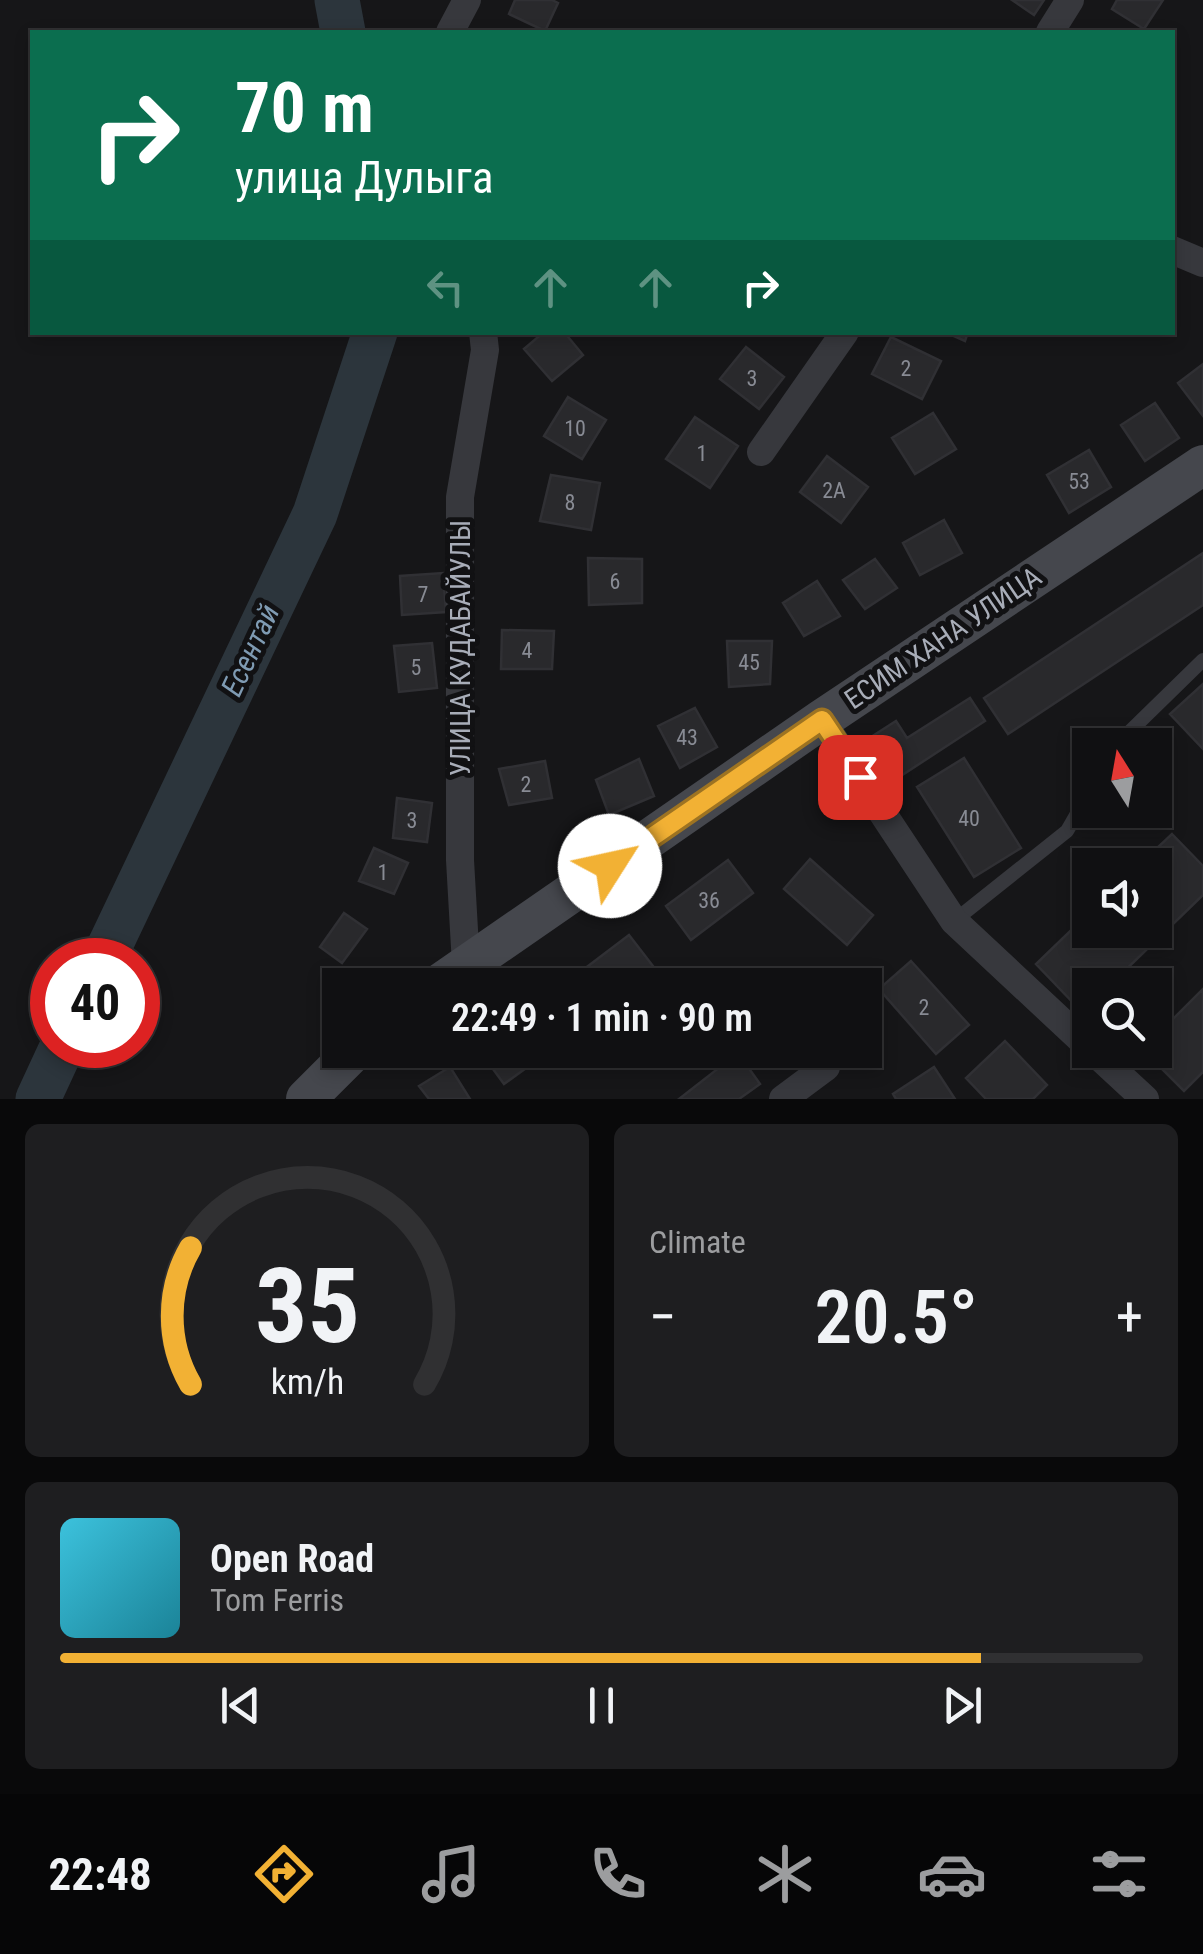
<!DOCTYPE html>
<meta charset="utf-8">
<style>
:root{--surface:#101012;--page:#1e1e20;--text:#f1f3f6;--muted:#9c9d9f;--line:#303032;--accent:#f2b134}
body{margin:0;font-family:"Roboto Condensed",sans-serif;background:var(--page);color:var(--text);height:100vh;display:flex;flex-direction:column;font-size:38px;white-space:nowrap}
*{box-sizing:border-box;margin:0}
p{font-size:32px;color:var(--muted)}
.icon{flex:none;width:55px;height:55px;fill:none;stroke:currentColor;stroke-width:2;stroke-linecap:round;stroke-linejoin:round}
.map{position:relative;height:1099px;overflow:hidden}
.sheet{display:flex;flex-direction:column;gap:25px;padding:25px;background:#09090a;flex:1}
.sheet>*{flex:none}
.guide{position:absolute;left:30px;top:30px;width:1145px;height:305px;border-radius:0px;box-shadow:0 5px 15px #0003,0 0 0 2px var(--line);background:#0b6e4f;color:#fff;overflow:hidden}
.needle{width:65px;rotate:349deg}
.tools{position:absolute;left:1072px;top:728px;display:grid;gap:20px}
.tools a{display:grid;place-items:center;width:100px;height:100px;border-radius:0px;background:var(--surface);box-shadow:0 5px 15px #0003,0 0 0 2px var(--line);font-size:50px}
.speed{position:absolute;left:30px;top:938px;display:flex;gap:20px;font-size:50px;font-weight:700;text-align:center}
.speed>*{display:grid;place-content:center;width:130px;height:130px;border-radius:50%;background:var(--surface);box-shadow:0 5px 15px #0003,0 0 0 2px var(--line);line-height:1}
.speed .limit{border:15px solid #d22;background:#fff;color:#111}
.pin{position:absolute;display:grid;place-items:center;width:85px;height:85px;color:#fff;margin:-42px;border-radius:20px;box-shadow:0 5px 15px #0006}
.me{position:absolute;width:110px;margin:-55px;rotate:55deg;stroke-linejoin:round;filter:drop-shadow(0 0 8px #0008)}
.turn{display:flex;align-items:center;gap:35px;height:210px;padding:0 40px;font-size:45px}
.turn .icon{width:130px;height:130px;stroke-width:2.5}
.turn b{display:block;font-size:70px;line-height:85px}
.lanes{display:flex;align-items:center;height:95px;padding:0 40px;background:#0003;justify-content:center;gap:50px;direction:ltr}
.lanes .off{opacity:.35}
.big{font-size:75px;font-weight:600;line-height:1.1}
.sheet .card{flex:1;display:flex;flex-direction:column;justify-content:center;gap:15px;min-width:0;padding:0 35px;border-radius:15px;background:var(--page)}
.sheet .dial{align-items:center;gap:0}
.dial svg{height:260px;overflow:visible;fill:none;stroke:var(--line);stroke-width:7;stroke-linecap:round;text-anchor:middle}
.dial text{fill:var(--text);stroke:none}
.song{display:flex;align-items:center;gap:30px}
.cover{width:120px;height:120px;border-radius:15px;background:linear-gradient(135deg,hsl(190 70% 55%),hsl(190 70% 35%))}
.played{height:10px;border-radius:5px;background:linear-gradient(90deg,var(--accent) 85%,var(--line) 85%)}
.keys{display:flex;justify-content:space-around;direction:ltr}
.heat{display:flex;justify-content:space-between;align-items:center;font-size:55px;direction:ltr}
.sheet .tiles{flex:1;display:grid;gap:25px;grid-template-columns:1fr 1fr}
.card:last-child{grid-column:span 2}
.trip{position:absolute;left:322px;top:968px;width:560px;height:100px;border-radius:0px;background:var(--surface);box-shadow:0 5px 15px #0003,0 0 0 2px var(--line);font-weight:600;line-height:100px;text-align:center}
.tabs{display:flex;height:160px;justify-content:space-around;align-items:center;background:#060607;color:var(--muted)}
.tabs .icon{width:70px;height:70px}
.tabs .current{color:var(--accent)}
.tabs b{font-size:45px;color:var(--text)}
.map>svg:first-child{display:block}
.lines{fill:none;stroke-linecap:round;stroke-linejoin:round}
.river{stroke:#2c353c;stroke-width:45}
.building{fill:#29292c;stroke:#303034;stroke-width:2.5}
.lane{stroke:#37383d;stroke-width:14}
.street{stroke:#37383d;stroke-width:28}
.secondary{stroke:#45474d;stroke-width:40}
.route-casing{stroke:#9d7322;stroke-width:25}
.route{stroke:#f2b134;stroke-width:18}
.labels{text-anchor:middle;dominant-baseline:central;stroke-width:10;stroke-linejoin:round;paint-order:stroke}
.number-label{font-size:22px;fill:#888b94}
.street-label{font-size:28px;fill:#a8adb8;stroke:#111113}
.water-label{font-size:30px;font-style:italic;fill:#7f9bb3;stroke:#111113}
</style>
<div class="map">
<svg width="1203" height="1099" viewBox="0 0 1203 1099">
<rect width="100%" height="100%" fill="#161618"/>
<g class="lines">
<path class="river" d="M337,0l6,32
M103,960l212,-446 60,-182
M38,1099l25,-54"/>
</g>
<path class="building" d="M515,0h37l6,3 -13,28 -36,-17z
M1012,0h32l-10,15z
M1117,0h46l-19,29 -32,-20z
M544,332h20l19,23 -31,26 -28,-32z
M945,332h23l-3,9z
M891,337l50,24 -19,38 -50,-25z
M746,347l38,30 -25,32 -39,-30z
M1203,364v52l-25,-33z
M568,397l38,23 -24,39 -38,-23z
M1155,403l24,35 -34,23 -24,-36z
M933,413l23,36 -41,25 -23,-36z
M695,417l43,29 -28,42 -44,-29z
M1089,450l22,37 -42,26 -22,-38z
M827,456l41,31 -27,36 -41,-31z
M551,475l49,8 -9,47 -51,-9z
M944,520l18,33 -42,22 -17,-32z
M1203,553v52l-195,129 -24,-36z
M588,558l54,1v44l-53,2z
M875,559l22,29 -32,21 -22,-29z
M443,573l3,39 -44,3 -2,-39z
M817,581l23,35 -36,20 -21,-33z
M502,630l52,1 -2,38h-51z
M727,641h45l-2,43 -41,3z
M432,643l5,45 -38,4 -5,-46z
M1203,684v65l-33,-35z
M970,698l15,23 -98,64 -27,-41 36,-23 11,17z
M695,708l22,39 -37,21 -22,-42z
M964,758l57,90 -47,29 -57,-90z
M639,759l15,37 -45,19 -13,-35z
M545,761l7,37 -43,7 -10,-36z
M397,798l35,5 -5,39 -34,-4z
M1172,834l31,32v29l-93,90h-20v19l-8,8 -46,-48 54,-52v18h65v-65h-16z
M374,848l34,15 -14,31 -35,-13z
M810,859l63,56 -26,30 -63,-56z
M728,860l25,33 -62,47 -25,-34z
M344,913l23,16 -25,34 -22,-16z
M629,935l27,35 -20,15h-60l-5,-6z
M911,961l58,64 -33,29 -57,-65z
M1203,989v83l-19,19 -41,-41h12v-13z
M1005,1041l42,44 -14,14h-47l-20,-21z
M479,1050h72l-47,34z
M777,1050h32l-21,15z
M738,1053l22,31 -21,15h-60z
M450,1067l20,32h-41l-10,-13z
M934,1067l21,32h-59l-3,-5z"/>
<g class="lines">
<path class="lane" d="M1116,745l87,-85
M954,921l113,-90 23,-40"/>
<path class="street" d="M450,32l17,-32
M1050,32l20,-32
M1172,250l31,13
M761,452l84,-120
M821,720l133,201 136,127
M466,965l-6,-105v-363l25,-147 -2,-18
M1092,1050l53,49
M783,1099l43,-32"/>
<path class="secondary" d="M438,985l383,-265 382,-255
M306,1099l49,-49"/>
</g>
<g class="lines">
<g class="route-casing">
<path id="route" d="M610,866l212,-146 38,57"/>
</g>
<use href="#route" class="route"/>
</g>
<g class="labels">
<g class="number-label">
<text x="906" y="368">2</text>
<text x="752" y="378">3</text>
<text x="575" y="428">10</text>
<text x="702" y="453">1</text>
<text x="1079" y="481">53</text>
<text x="834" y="490">2А</text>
<text x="570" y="502">8</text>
<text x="615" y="581">6</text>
<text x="423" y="594">7</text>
<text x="527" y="650">4</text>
<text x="749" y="662">45</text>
<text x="416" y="667">5</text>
<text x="687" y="737">43</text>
<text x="526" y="784">2</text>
<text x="969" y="818">40</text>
<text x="412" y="820">3</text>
<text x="383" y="872">1</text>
<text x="709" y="900">36</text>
<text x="924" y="1007">2</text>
</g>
<g class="street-label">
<text transform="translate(943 638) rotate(-34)">ЕСИМ ХАНА УЛИЦА</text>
<text transform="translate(460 648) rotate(-90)">УЛИЦА КУДАБАЙУЛЫ</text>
</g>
<g class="water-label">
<text transform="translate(250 650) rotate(-65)">Есентай</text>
</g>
</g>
</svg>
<div class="tools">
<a><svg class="needle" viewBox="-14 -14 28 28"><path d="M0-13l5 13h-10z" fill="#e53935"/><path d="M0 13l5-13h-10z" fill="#9c9d9f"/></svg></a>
<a><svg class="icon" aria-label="sound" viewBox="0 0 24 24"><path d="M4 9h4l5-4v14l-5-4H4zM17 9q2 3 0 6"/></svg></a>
<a><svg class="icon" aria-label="search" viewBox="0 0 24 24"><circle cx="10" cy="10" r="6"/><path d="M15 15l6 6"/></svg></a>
</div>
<div class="speed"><div class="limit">40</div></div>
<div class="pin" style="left:860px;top:777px;background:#d93025"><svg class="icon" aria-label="arrive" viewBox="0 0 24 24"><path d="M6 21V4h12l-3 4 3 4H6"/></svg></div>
<svg class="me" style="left:610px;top:866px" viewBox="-20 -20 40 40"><circle r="19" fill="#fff"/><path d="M0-13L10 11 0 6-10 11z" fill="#f2b134"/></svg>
<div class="trip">22:49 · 1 min · 90 m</div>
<div class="guide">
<div class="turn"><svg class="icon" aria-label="right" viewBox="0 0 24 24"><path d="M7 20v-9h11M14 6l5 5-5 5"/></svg><div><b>70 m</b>улица Дулыга</div></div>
<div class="lanes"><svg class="icon off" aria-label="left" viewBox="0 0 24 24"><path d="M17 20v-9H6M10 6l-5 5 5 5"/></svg><svg class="icon off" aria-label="ahead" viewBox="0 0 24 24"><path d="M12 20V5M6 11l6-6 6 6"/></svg><svg class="icon off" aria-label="ahead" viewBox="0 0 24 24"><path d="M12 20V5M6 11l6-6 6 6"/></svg><svg class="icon" aria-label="right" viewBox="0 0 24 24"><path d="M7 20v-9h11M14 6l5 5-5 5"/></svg></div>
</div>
</div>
<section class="sheet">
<div class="tiles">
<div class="card dial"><svg viewBox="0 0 100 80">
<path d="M14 69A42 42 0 1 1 86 69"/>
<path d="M14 69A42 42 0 0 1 14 27" stroke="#f2b134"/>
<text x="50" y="56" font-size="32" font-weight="700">35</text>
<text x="50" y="72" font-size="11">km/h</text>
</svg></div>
<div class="card"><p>Climate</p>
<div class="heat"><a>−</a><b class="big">20.5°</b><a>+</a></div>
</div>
<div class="card">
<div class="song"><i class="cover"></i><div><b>Open Road</b><p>Tom Ferris</p></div></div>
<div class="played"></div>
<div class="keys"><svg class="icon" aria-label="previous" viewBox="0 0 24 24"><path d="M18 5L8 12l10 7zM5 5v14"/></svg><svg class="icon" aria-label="pause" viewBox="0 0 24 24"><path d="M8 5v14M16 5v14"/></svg><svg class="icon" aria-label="next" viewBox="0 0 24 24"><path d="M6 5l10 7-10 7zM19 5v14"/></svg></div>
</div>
</div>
</section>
<nav class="tabs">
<b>22:48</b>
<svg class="icon current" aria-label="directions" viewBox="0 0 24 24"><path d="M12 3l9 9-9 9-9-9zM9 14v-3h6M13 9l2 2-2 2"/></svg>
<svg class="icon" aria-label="music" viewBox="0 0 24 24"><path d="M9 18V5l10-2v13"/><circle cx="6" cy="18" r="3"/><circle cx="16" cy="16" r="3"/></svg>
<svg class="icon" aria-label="phone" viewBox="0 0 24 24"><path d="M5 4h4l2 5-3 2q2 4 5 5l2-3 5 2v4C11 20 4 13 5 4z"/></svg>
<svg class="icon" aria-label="climate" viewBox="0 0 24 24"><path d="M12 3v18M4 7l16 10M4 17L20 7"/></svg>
<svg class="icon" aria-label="car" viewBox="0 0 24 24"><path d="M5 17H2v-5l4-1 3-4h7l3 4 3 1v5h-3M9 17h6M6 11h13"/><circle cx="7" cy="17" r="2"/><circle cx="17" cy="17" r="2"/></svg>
<svg class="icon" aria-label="filters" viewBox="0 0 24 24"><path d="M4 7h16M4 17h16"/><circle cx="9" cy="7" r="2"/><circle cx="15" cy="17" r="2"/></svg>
</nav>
